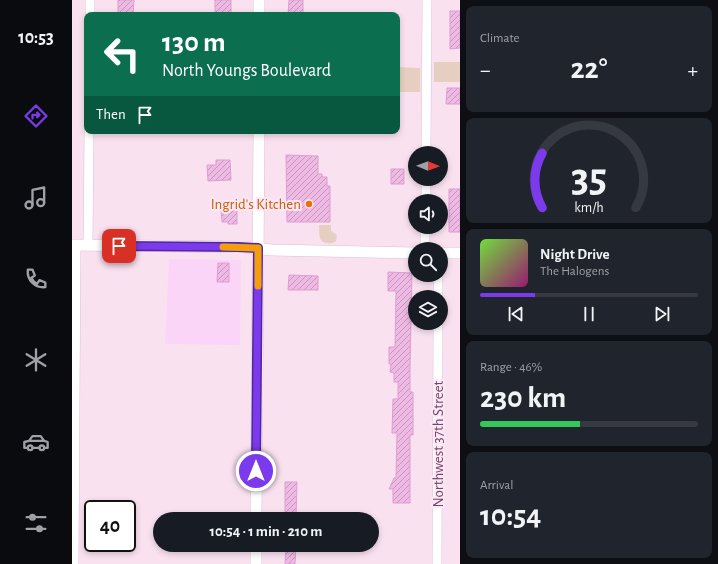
<!DOCTYPE html>
<meta charset="utf-8">
<style>
:root{--surface:#171b24;--page:#20242c;--text:#f1f3f6;--muted:#9ea1a6;--line:#363941;--accent:#7c3aed}
body{margin:0;font-family:"Alegreya Sans",sans-serif;background:var(--page);color:var(--text);height:100vh;display:flex;flex-direction:column;font-size:15px;white-space:nowrap}
*{box-sizing:border-box;margin:0}
p{font-size:13px;color:var(--muted)}
.icon{flex:none;width:22px;height:22px;fill:none;stroke:currentColor;stroke-width:2;stroke-linecap:round;stroke-linejoin:round}
.map{position:relative;flex:1;overflow:hidden}
.sheet{display:flex;flex-direction:column;gap:6px;padding:6px;background:#0d0f14;width:258px}
.sheet>*{flex:none}
.guide{position:absolute;left:12px;top:12px;width:316px;height:122px;border-radius:8px;box-shadow:0 2px 6px #0003;background:#0b6e4f;color:#fff;overflow:hidden}
.needle{width:26px;rotate:91deg}
.fabs{position:absolute;left:336px;top:146px;display:grid;gap:8px}
.fabs a{display:grid;place-items:center;width:40px;height:40px;border-radius:50%;background:var(--surface);box-shadow:0 2px 6px #0003;font-size:20px}
.speed{position:absolute;left:12px;top:500px;display:flex;gap:8px;font-size:20px;font-weight:700;text-align:center}
.speed>*{display:grid;place-content:center;width:52px;height:52px;border-radius:50%;background:var(--surface);box-shadow:0 2px 6px #0003;line-height:1}
.speed .limit{border:2px solid #111;border-radius:6px;background:#fff;color:#111}
.pin{position:absolute;display:grid;place-items:center;width:34px;height:34px;color:#fff;margin:-17px;border-radius:8px;box-shadow:0 2px 6px #0006}
.me{position:absolute;width:44px;margin:-22px;rotate:0deg;stroke-linejoin:round;filter:drop-shadow(0 0 3px #0008)}
.turn{display:flex;align-items:center;gap:14px;height:84px;padding:0 12px;font-size:18px}
.turn .icon{width:52px;height:52px;stroke-width:2.5}
.turn b{display:block;font-size:28px;line-height:34px}
.then{display:flex;align-items:center;height:38px;padding:0 12px;background:#0003;gap:8px;font-size:15px}
.big{font-size:30px;font-weight:700;line-height:1.1}
.sheet .card{flex:1;display:flex;flex-direction:column;justify-content:center;gap:6px;min-width:0;padding:0 14px;border-radius:8px;background:var(--page)}
.sheet .dial{align-items:center;gap:0}
.dial svg{height:104px;overflow:visible;fill:none;stroke:var(--line);stroke-width:7;stroke-linecap:round;text-anchor:middle}
.dial text{fill:var(--text);stroke:none}
.song{display:flex;align-items:center;gap:12px}
.cover{width:48px;height:48px;border-radius:6px;background:linear-gradient(135deg,hsl(100 70% 55%),hsl(320 70% 35%))}
.played{height:4px;border-radius:2px;background:linear-gradient(90deg,var(--accent) 25%,var(--line) 25%)}
.keys{display:flex;justify-content:space-around;direction:ltr}
.heat{display:flex;justify-content:space-between;align-items:center;font-size:22px;direction:ltr}
.charge{height:6px;border-radius:3px;background:linear-gradient(90deg,#34c759 46%,var(--line) 0)}
.trip{position:absolute;left:81px;top:512px;width:226px;height:40px;border-radius:20px;background:var(--surface);box-shadow:0 2px 6px #0003;font-weight:700;line-height:40px;text-align:center}
main{display:flex;flex:1;min-height:0}
.dock{display:flex;flex-direction:column;width:72px;justify-content:space-around;align-items:center;background:#090b0e;color:var(--muted)}
.dock .icon{width:28px;height:28px}
.dock .current{color:var(--accent)}
.dock b{font-size:18px;color:var(--text)}
.map>svg:first-child{display:block}
.commercial{fill:#fad5f7}
.green{fill:#e6cfc1}
.building{fill:url(#building-hatch);stroke:#df9cd4}
.lines{fill:none;stroke-linecap:round;stroke-linejoin:round}
.minor-casing{stroke:#debed5;stroke-width:10}
.tertiary-casing{stroke:#debed5;stroke-width:12}
.minor{stroke:#fff;stroke-width:9}
.tertiary{stroke:#fff;stroke-width:11}
.route-casing{stroke:#51269a;stroke-width:10}
.route{stroke:#7c3aed;stroke-width:7}
.slow{stroke:#f59e0b;stroke-width:7}
.food-dot{fill:#e8710a;stroke:#fee7f5;stroke-width:1.5}
.labels{text-anchor:middle;dominant-baseline:central;stroke-width:4;stroke-linejoin:round;paint-order:stroke}
.food-label{font-size:15px;fill:#c56008;stroke:#fee7f5;text-anchor:end}
.street-label{font-size:15px;fill:#704a6a;stroke:#fee7f5}
</style>
<main>
<nav class="dock">
<b>10:53</b>
<svg class="icon current" aria-label="directions" viewBox="0 0 24 24"><path d="M12 3l9 9-9 9-9-9zM9 14v-3h6M13 9l2 2-2 2"/></svg>
<svg class="icon" aria-label="music" viewBox="0 0 24 24"><path d="M9 18V5l10-2v13"/><circle cx="6" cy="18" r="3"/><circle cx="16" cy="16" r="3"/></svg>
<svg class="icon" aria-label="phone" viewBox="0 0 24 24"><path d="M5 4h4l2 5-3 2q2 4 5 5l2-3 5 2v4C11 20 4 13 5 4z"/></svg>
<svg class="icon" aria-label="climate" viewBox="0 0 24 24"><path d="M12 3v18M4 7l16 10M4 17L20 7"/></svg>
<svg class="icon" aria-label="car" viewBox="0 0 24 24"><path d="M5 17H2v-5l4-1 3-4h7l3 4 3 1v5h-3M9 17h6M6 11h13"/><circle cx="7" cy="17" r="2"/><circle cx="17" cy="17" r="2"/></svg>
<svg class="icon" aria-label="filters" viewBox="0 0 24 24"><path d="M4 7h16M4 17h16"/><circle cx="9" cy="7" r="2"/><circle cx="15" cy="17" r="2"/></svg>
</nav>
<div class="map">
<svg width="388" height="564" viewBox="0 0 388 564">
<defs>
<pattern id="building-hatch" width="6" height="6" patternUnits="userSpaceOnUse"><rect width="6" height="6" fill="#eebae4"/><path d="M-1 1l2-2M0 6l6-6M5 7l2-2" fill="none" stroke="#c599bd"/></pattern>
</defs>
<rect width="100%" height="100%" fill="#fae1f0"/>
<path class="commercial" d="M97,259l72,1 -1,85 -75,-1z"/>
<path class="green" d="M362,62h26v20h-26z
M325,67l23,1v24h-23z
M247,225h12v6l6,4 -1,6c-3,2 -5,3 -9,2 -10,-1 -7,-11 -8,-18z"/>
<path class="building" d="M46,0h16l-1,15h-15z
M143,0h16v15h-16z
M217,0h14v15h-15z
M378,11h10v37l-10,1z
M375,88h13v16h-14z
M214,155l32,1v18h4v3h5v9h3v36h-43z
M144,160h14l1,20 -23,1 -1,-16h9z
M319,169h13v15h-13z
M377,189h11v43h-11z
M149,208h16v16h-9v-2h-6z
M146,263h11v19h-12z
M316,272l24,1 -2,95v24h3v43h-3v68h-17v-14h-4l5,-11h2l1,-45h-5l1,-34h5v-17h-4v-9l-4,-1 1,-8h-2v-17h6l1,-56h-8z
M217,275l29,1v14h-30z
M213,482h12l-1,37h-11z
M214,545h10l-1,19h-10z"/>
<g class="lines">
<g class="minor-casing">
<path id="minor" d="M18,15v-15
M354,153l1,-153
M354,201v-22
M16,246l1,-115
M353,249v-22
M366,297v-22
M2,564l2,-319
M365,564l1,-241"/>
</g>
<g class="tertiary-casing">
<path id="tertiary" d="M187,15v-15
M0,245l172,2 28,3 143,3
M369,253h19
M184,519l3,-388
M184,564v-19"/>
</g>
<use href="#minor" class="minor"/>
<use href="#tertiary" class="tertiary"/>
</g>
<g class="lines">
<g class="route-casing">
<path id="route" d="M47,246l119,1 20,1 -2,223"/>
</g>
<use href="#route" class="route"/>
<path class="slow" d="M151,247l35,1v38"/>
</g>
<circle class="food-dot" cx="237" cy="204" r="4"/>
<g class="labels">
<g class="food-label">
<text x="229" y="204">Ingrid's Kitchen</text>
</g>
<g class="street-label">
<text transform="translate(366 444) rotate(-90)">Northwest 37th Street</text>
</g>
</g>
</svg>
<div class="fabs">
<a><svg class="needle" viewBox="-14 -14 28 28"><path d="M0-13l5 13h-10z" fill="#e53935"/><path d="M0 13l5-13h-10z" fill="#9ea1a6"/></svg></a>
<a><svg class="icon" aria-label="sound" viewBox="0 0 24 24"><path d="M4 9h4l5-4v14l-5-4H4zM17 9q2 3 0 6"/></svg></a>
<a><svg class="icon" aria-label="search" viewBox="0 0 24 24"><circle cx="10" cy="10" r="6"/><path d="M15 15l6 6"/></svg></a>
<a><svg class="icon" aria-label="layers" viewBox="0 0 24 24"><path d="M12 4l9 5-9 5-9-5zM3 14l9 5 9-5"/></svg></a>
</div>
<div class="speed"><div class="limit">40</div></div>
<div class="pin" style="left:47px;top:246px;background:#d93025"><svg class="icon" aria-label="arrive" viewBox="0 0 24 24"><path d="M6 21V4h12l-3 4 3 4H6"/></svg></div>
<svg class="me" style="left:184px;top:471px" viewBox="-20 -20 40 40"><circle r="17" fill="#7c3aed" stroke="#fff" stroke-width="3"/><path d="M0-11L8 9 0 5-8 9z" fill="#fff"/></svg>
<div class="trip">10:54 · 1 min · 210 m</div>
<div class="guide">
<div class="turn"><svg class="icon" aria-label="left" viewBox="0 0 24 24"><path d="M17 20v-9H6M10 6l-5 5 5 5"/></svg><div><b>130 m</b>North Youngs Boulevard</div></div>
<div class="then">Then<svg class="icon" aria-label="arrive" viewBox="0 0 24 24"><path d="M6 21V4h12l-3 4 3 4H6"/></svg></div>
</div>
</div>
<section class="sheet">
<div class="card"><p>Climate</p>
<div class="heat"><a>−</a><b class="big">22°</b><a>+</a></div>
</div>
<div class="card dial"><svg viewBox="0 0 100 80">
<path d="M14 69A42 42 0 1 1 86 69"/>
<path d="M14 69A42 42 0 0 1 14 27" stroke="#7c3aed"/>
<text x="50" y="56" font-size="32" font-weight="700">35</text>
<text x="50" y="72" font-size="11">km/h</text>
</svg></div>
<div class="card">
<div class="song"><i class="cover"></i><div><b>Night Drive</b><p>The Halogens</p></div></div>
<div class="played"></div>
<div class="keys"><svg class="icon" aria-label="previous" viewBox="0 0 24 24"><path d="M18 5L8 12l10 7zM5 5v14"/></svg><svg class="icon" aria-label="pause" viewBox="0 0 24 24"><path d="M8 5v14M16 5v14"/></svg><svg class="icon" aria-label="next" viewBox="0 0 24 24"><path d="M6 5l10 7-10 7zM19 5v14"/></svg></div>
</div>
<div class="card"><p>Range · 46%</p><b class="big">230 km</b><div class="charge"></div></div>
<div class="card"><p>Arrival</p><b class="big">10:54</b></div>
</section>
</main>
